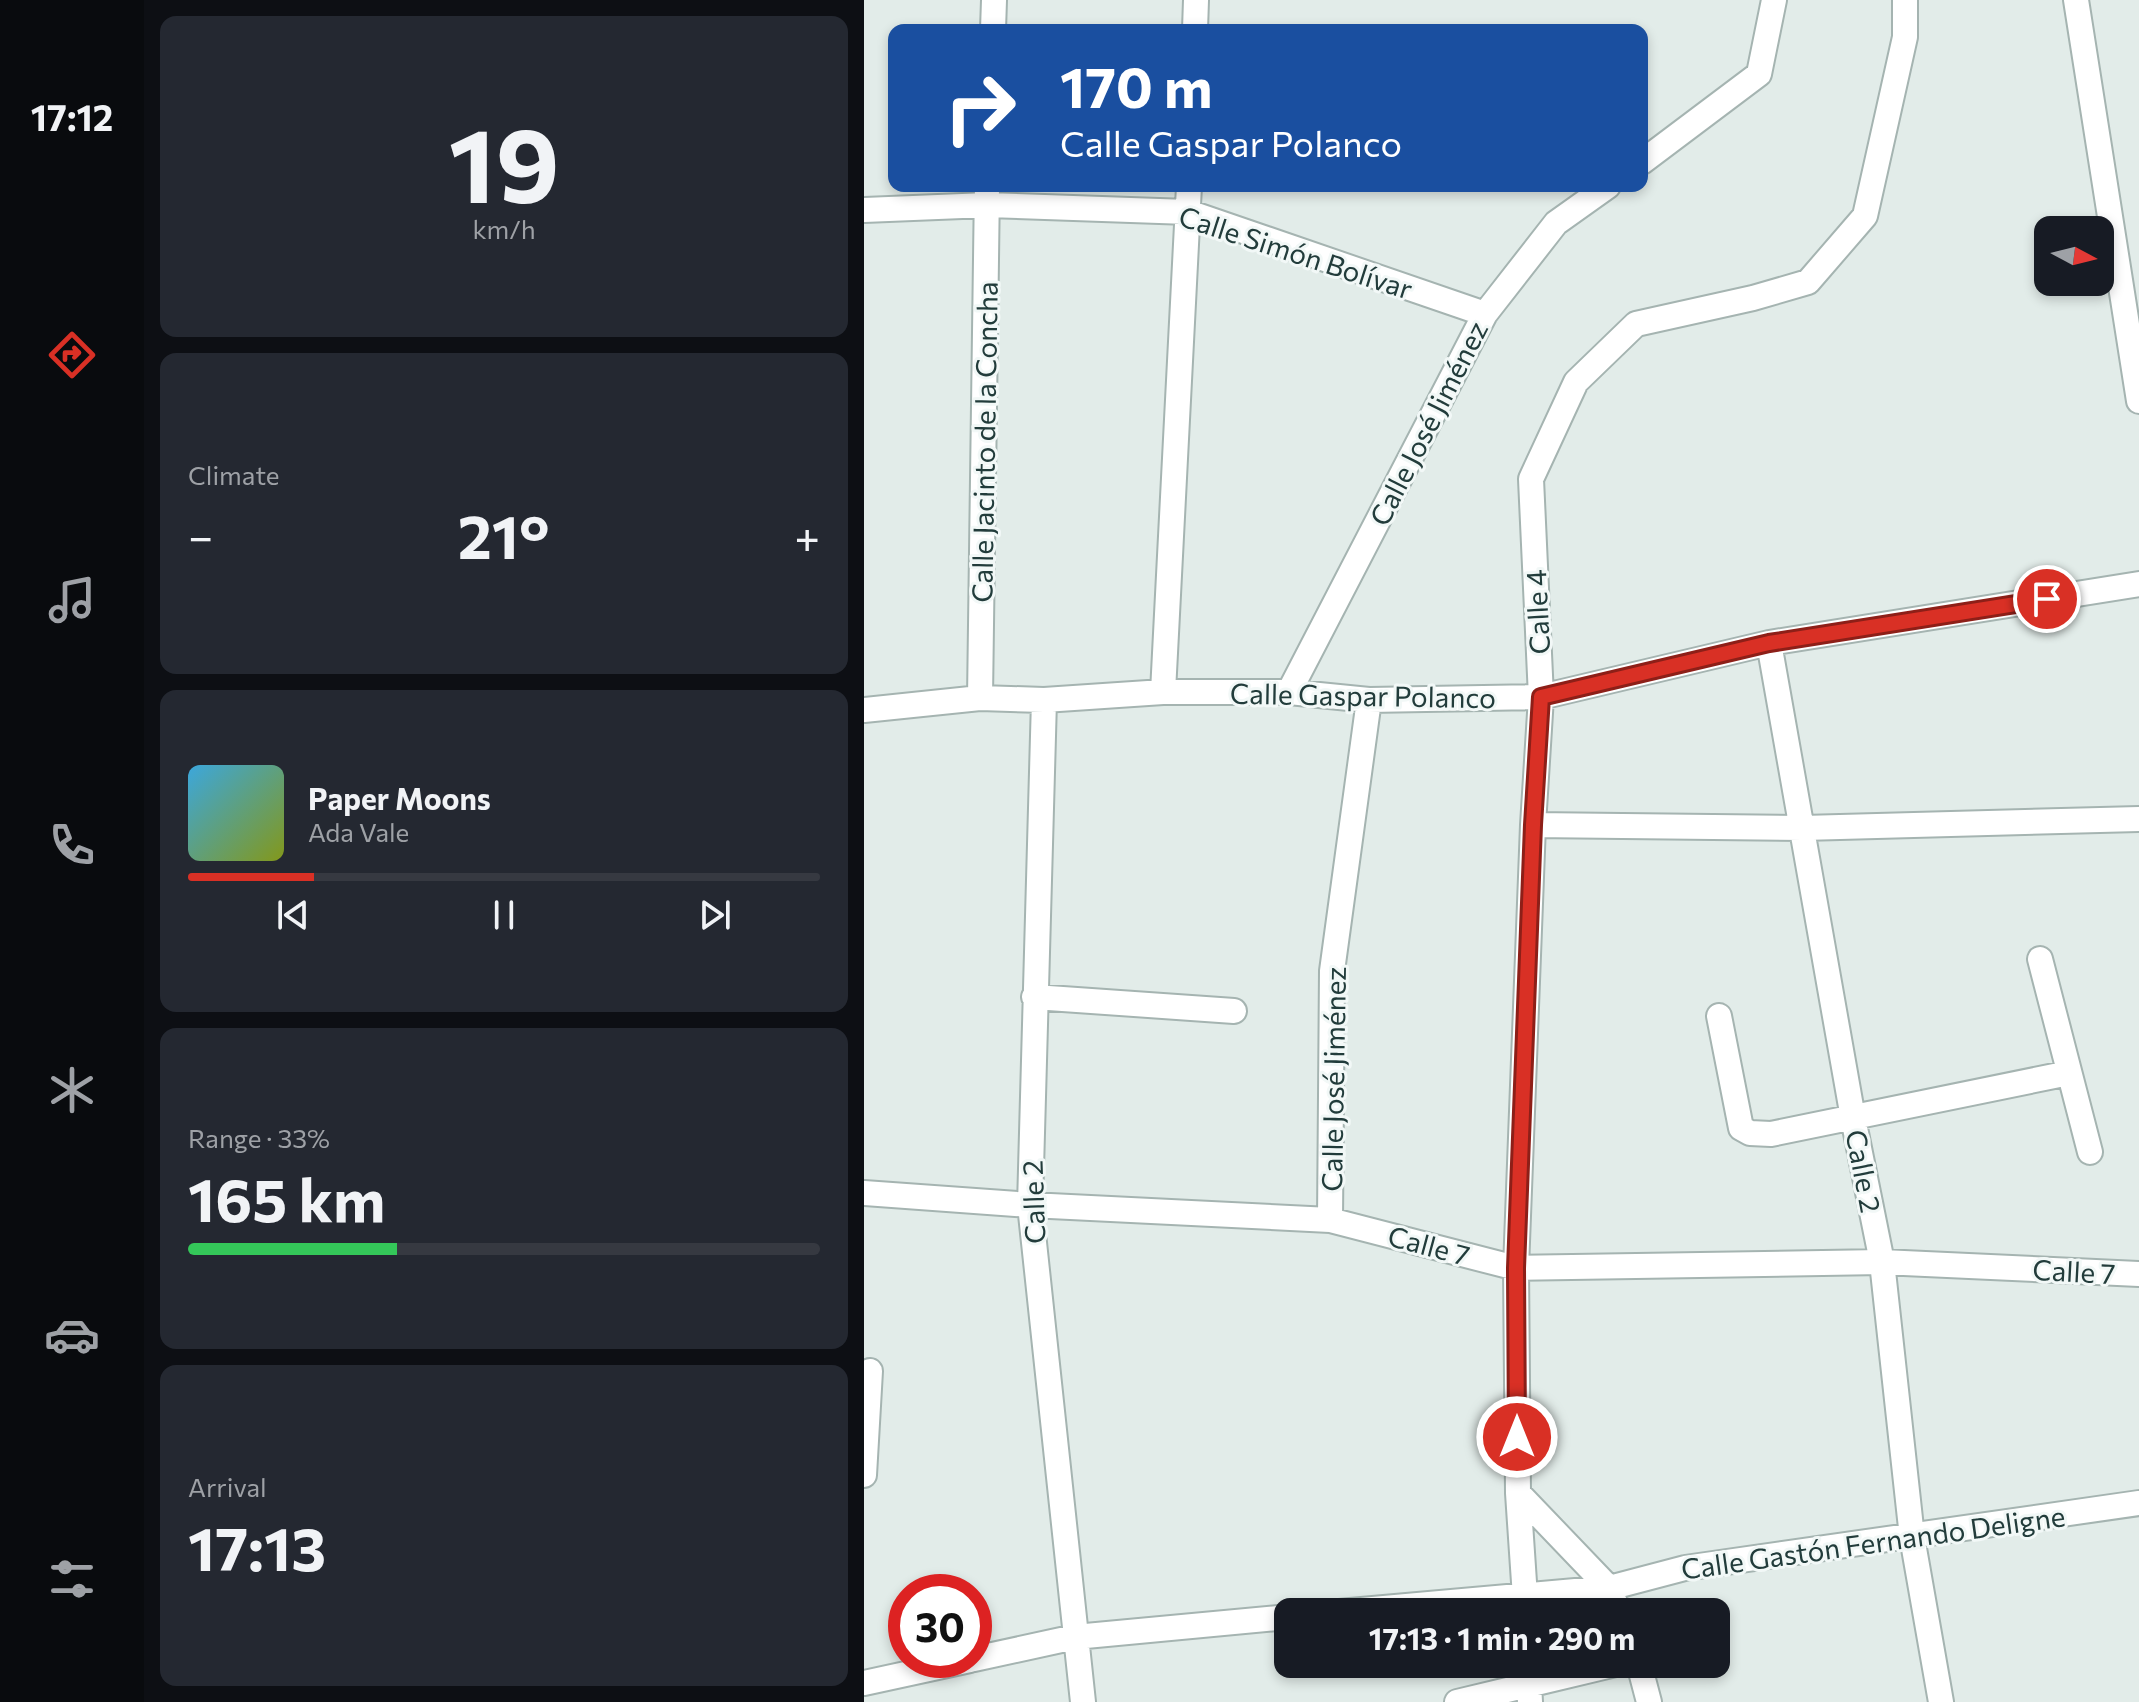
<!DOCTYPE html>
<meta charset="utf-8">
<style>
:root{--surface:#171b24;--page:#242831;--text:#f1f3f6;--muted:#9ea1a6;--line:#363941;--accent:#d93025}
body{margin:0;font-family:Commissioner,sans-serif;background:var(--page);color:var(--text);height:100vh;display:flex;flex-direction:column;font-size:30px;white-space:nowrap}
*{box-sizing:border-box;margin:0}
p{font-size:26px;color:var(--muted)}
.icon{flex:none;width:44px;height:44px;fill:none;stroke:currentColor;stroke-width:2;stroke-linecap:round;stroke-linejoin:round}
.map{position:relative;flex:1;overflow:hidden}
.sheet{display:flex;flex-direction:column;gap:16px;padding:16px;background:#0d0f14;width:720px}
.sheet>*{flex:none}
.guide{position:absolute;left:24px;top:24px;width:760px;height:168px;border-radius:16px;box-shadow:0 4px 12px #0003;background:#1a4fa0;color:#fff;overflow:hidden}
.needle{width:52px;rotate:97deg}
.tools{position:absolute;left:1170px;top:216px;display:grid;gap:16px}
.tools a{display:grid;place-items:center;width:80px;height:80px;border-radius:16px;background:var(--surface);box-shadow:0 4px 12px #0003;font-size:40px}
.speed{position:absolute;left:24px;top:1574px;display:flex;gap:16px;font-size:40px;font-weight:700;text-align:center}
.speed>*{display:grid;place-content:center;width:104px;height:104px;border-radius:50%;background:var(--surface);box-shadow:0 4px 12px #0003;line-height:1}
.speed .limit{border:12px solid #d22;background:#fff;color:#111}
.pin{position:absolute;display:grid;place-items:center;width:68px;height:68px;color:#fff;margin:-34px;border:4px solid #fff;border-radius:50%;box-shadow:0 2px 8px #0007}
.me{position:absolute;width:88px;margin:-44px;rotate:0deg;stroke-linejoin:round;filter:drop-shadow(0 0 6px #0008)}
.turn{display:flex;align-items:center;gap:28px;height:168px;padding:0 40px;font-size:36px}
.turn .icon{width:104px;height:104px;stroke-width:2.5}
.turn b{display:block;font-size:56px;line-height:68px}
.big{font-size:60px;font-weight:700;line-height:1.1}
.sheet .tile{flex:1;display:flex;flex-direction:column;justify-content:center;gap:12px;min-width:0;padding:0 28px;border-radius:16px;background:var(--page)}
.sheet .dial{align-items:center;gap:0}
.dial b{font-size:104px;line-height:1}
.song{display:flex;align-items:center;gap:24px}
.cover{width:96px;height:96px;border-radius:12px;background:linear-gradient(135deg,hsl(200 70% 55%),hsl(70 70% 35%))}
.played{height:8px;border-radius:4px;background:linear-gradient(90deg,var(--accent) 20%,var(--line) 20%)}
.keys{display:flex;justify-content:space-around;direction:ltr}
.heat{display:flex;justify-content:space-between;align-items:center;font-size:44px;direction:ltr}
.charge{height:12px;border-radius:6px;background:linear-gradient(90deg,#34c759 33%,var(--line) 0)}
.trip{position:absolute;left:410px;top:1598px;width:456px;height:80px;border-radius:16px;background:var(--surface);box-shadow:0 4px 12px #0003;font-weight:700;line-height:80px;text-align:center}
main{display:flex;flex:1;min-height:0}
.tabs{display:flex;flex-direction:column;width:144px;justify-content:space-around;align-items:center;background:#090b0e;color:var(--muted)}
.tabs .icon{width:56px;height:56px}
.tabs .current{color:var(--accent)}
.tabs b{font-size:36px;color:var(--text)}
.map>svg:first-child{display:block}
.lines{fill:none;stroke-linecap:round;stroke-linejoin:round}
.street-casing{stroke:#a5b4b1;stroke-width:28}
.street{stroke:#fff;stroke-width:24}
.route-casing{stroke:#8d1f18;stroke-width:20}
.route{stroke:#d93025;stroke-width:14}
.labels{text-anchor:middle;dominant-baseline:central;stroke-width:6;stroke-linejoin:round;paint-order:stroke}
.street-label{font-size:28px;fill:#223c3b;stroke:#f2f8f7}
</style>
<main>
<nav class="tabs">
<b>17:12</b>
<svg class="icon current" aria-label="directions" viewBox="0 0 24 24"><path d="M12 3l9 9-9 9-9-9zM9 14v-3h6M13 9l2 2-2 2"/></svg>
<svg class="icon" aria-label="music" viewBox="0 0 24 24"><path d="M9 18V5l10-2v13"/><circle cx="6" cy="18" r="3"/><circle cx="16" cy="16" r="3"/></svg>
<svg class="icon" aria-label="phone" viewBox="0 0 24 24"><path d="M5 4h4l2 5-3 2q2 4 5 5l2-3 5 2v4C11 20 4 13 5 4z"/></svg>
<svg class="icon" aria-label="climate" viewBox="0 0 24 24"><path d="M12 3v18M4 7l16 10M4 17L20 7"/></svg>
<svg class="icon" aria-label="car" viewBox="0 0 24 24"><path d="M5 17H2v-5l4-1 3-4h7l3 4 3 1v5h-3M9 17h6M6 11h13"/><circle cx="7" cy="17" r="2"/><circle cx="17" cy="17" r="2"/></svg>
<svg class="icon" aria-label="filters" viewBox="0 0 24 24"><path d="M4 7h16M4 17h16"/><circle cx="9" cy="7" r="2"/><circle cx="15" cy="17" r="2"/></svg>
</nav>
<section class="sheet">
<div class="tile dial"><b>19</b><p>km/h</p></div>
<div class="tile"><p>Climate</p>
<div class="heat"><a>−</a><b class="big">21°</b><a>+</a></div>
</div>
<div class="tile">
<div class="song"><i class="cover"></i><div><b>Paper Moons</b><p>Ada Vale</p></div></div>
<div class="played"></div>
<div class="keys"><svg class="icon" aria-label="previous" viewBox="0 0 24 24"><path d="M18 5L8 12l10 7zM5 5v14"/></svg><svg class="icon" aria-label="pause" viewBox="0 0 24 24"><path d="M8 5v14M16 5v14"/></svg><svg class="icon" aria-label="next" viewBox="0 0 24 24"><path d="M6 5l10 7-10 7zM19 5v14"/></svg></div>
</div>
<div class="tile"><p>Range · 33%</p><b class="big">165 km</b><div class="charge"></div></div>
<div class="tile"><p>Arrival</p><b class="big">17:13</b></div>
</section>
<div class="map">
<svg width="1275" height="1702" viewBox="0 0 1275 1702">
<rect width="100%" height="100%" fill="#e2ece9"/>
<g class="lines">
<g class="street-casing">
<path id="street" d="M1212,0l63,401
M129,30l1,-30
M331,30l1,-30
M778,162l117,-88 15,-74
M0,210l123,-5 201,7 297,102
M905,643l84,475 29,144 30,275 29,165
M299,692l26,-506
M425,692l196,-378 71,-91 52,-37
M116,698l7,-512
M180,700l-14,505 53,497
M0,710l116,-12 64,2 119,-8h126l80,8 172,-3 228,-54 370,-59
M669,825l270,3 336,-9
M1176,959l50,193
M170,997l200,14
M855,1016l22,112 9,5 21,1 298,-61
M0,1193l166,12 300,15 186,48 366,-6 257,12
M466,1220l2,-249 37,-271
M0,1475l6,-104
M654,1493l91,95 10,24
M475,1612l270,-24 76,-20 454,-65
M662,1612l-8,-119 -2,-225 17,-443 8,-128 -10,-218 45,-97 60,-58 117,-26 55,-16 57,-66 40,-179v-37
M110,1659l101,-22 213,-20
M664,1664l2,38
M775,1664l10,38
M0,1683l106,-23
M593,1702l159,-38"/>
</g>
<use href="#street" class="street"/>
</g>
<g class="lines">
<g class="route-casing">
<path id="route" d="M653,1437l-1,-169 17,-443 8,-128 228,-54 278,-44"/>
</g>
<use href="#route" class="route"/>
</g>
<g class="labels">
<g class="street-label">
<text transform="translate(432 252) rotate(18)">Calle Simón Bolívar</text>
<text transform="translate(564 423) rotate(-63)">Calle José Jiménez</text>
<text transform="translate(120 442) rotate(-89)">Calle Jacinto de la Concha</text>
<text transform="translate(673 612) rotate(-93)">Calle 4</text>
<text transform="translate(499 695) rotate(1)">Calle Gaspar Polanco</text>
<text transform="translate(469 1079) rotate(-89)">Calle José Jiménez</text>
<text transform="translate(1000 1171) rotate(79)">Calle 2</text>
<text transform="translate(169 1202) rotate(-92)">Calle 2</text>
<text transform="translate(565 1245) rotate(15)">Calle 7</text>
<text transform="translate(1210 1271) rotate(3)">Calle 7</text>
<text transform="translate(1009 1542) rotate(-8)">Calle Gastón Fernando Deligne</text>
</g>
</g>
</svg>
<div class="tools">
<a><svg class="needle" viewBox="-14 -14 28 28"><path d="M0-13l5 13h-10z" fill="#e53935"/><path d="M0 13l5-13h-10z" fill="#9ea1a6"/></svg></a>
</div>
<div class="speed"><div class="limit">30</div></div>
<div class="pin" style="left:1183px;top:599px;background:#d93025"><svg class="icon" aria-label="arrive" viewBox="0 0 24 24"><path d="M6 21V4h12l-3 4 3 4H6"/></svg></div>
<svg class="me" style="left:653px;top:1437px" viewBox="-20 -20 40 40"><circle r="17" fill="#d93025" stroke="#fff" stroke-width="3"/><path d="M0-11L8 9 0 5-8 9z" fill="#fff"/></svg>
<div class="trip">17:13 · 1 min · 290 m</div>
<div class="guide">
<div class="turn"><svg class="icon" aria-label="right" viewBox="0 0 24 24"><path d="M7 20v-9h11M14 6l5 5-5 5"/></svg><div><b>170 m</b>Calle Gaspar Polanco</div></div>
</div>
</div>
</main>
